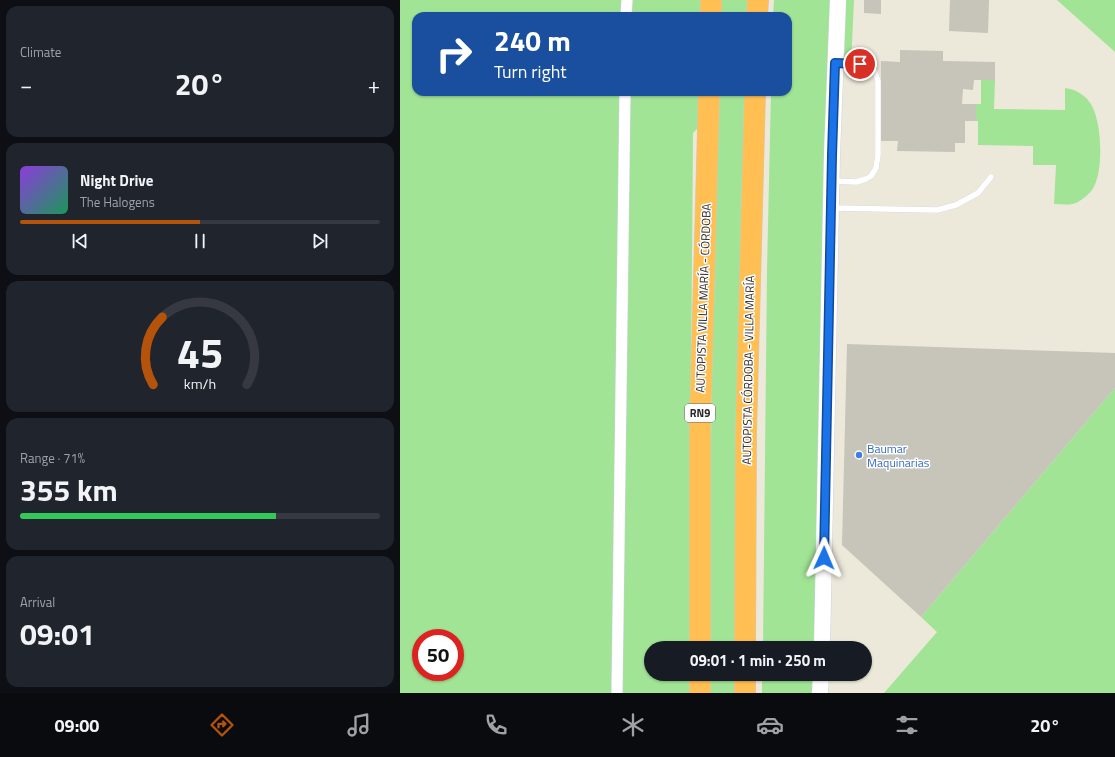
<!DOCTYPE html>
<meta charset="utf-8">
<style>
:root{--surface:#171b24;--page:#20242c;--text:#f1f3f6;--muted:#9ea1a6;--line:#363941;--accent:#b45309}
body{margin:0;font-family:"Titillium Web",sans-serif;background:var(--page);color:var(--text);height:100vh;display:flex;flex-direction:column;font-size:15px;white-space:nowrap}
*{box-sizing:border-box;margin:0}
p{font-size:13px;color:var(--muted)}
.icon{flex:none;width:22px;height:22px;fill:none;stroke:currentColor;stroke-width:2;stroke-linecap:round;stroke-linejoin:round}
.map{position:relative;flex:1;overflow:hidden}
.side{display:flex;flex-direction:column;gap:6px;padding:6px;background:#0d0f14;width:400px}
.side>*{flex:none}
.guide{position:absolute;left:12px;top:12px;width:380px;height:84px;border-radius:12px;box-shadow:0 1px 3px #0004;background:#1a4fa0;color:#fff;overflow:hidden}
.speed{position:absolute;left:12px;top:629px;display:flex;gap:8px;font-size:20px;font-weight:700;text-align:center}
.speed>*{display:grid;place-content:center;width:52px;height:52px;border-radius:50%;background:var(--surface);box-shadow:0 1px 3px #0004;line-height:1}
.speed .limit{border:6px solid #d22;background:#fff;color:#111}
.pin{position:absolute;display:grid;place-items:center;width:34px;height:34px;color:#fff;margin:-17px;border:2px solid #fff;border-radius:50%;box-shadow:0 1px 4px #0007}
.me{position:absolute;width:44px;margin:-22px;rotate:1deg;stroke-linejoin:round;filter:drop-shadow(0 0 3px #0008)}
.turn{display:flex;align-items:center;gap:14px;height:84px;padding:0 16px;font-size:18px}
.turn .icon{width:52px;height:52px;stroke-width:2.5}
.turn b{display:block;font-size:28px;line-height:34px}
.big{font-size:30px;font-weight:700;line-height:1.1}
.side .widget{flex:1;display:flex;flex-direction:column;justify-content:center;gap:6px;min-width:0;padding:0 14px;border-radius:12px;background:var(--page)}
.side .dial{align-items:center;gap:0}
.dial svg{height:104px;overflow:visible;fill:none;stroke:var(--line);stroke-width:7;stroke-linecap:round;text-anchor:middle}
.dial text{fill:var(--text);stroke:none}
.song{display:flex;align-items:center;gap:12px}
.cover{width:48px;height:48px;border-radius:6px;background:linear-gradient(135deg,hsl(270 70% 55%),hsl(150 70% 35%))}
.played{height:4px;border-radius:2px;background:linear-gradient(90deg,var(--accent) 50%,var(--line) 50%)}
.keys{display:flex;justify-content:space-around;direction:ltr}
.heat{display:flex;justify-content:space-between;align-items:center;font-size:22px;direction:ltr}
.charge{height:6px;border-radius:3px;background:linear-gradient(90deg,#34c759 71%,var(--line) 0)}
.trip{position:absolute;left:244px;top:641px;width:228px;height:40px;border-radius:20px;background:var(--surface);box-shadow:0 1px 3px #0004;font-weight:700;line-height:40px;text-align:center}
.dock{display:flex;height:64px;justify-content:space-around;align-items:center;background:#090b0e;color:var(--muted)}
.dock .icon{width:28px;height:28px}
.dock .selected{color:var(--accent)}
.dock b{font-size:18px;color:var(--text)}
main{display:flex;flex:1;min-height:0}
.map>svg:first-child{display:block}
.green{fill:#a1e495;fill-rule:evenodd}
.building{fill:#c7c4ba}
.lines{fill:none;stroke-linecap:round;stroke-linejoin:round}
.service-casing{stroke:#d0d0e2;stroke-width:6}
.minor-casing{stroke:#d0d0e2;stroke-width:12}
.secondary-casing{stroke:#d0d0e2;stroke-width:17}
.motorway-casing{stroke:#ccc;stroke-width:22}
.service{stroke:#fff;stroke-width:5.5}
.minor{stroke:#fff;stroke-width:11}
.secondary{stroke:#fff;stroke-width:16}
.motorway{stroke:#ffbf52;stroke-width:21}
.route-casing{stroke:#114b97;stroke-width:10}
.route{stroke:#1a73e8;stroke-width:7}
.shop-dot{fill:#3f7fe0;stroke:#fff;stroke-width:1.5}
.labels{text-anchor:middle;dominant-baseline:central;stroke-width:3;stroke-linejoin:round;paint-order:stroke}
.shield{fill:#fff;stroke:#696969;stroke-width:1}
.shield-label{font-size:11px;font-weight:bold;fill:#292929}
.street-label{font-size:12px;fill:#292929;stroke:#fff}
.shop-label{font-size:12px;fill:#366cbe;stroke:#fff;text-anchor:start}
</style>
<main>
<section class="side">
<div class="widget"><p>Climate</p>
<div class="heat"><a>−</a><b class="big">20°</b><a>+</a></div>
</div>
<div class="widget">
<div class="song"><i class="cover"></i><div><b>Night Drive</b><p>The Halogens</p></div></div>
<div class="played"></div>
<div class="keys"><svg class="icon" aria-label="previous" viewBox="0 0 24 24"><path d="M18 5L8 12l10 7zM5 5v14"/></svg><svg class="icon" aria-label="pause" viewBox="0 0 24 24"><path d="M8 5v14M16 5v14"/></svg><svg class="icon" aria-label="next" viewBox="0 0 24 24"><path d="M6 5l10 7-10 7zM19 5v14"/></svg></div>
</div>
<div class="widget dial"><svg viewBox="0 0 100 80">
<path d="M14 69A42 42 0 1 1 86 69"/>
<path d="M14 69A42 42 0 0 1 21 17" stroke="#b45309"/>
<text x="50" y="56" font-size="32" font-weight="700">45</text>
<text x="50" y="72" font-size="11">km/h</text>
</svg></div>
<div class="widget"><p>Range · 71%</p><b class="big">355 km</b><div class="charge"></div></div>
<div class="widget"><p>Arrival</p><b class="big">09:01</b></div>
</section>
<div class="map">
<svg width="715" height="693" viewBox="0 0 715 693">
<rect width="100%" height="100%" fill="#ece8da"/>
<path class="green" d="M0,0h302l-1,16h-285v76h285l-1,34 -7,7 -4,515h-38v26h38v19h-289zM21,638h34v34h-34z
M318,0h32l-1,16h-31z
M374,0h57l-7,181 -10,467h-51l4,-377 4,-179h17v-76h-15z
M444,0h10l-3,64 -8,-1z
M657,0h58v52z
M581,80h14l-1,29 71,1v-22c11,1 22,8 27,18 10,18 12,67 0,84 -3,4 -9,9 -14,12 -7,4 -16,2 -24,2l2,-39h-23v-19l-55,-1v-24h-2v-17h5z
M316,92h31l-10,556h-29z
M715,388v305h-231l53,-61 -16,-15z
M308,674h28v19h-28z
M362,674h51v19h-51z"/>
<path class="building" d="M464,0h17v14l-17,-1z
M550,0h39l-1,33 -39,-2z
M500,50l43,1v10l52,1v18h-21l-1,10 -10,-1 -1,15h14v17h-11v22h-10v9l-58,-1 1,-10h-18l1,-80 19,1z
M447,344l268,9v35l-194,229 -79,-72z"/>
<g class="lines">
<g class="service-casing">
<path id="service" d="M433,181l23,1 10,-3 5,-3 5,-8 2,-13v-74l-3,-9 -6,-6 -32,-3
M433,208l104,2 19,-5 22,-12 13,-16"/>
</g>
<g class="minor-casing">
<path id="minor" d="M226,16l1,-16
M217,693l8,-601"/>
</g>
<g class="secondary-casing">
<path id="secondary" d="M422,648l10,-493 6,-155
M420,693l1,-19"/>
</g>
<g class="motorway-casing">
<path id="motorway" d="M311,16v-16
M357,16l1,-16
M300,648v-220l9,-336
M345,648l1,-215 9,-341
M300,674v19
M345,693v-19"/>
</g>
<use href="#service" class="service"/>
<use href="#minor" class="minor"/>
<use href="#secondary" class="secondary"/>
<use href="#motorway" class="motorway"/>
</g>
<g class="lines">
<g class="route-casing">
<path id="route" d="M424,558l8,-403 3,-92 25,1"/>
</g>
<use href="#route" class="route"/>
</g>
<circle class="shop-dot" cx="459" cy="455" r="4"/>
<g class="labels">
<rect class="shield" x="285" y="404" width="30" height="18" rx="3"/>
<g class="shield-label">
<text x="300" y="413">RN9</text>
</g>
<g class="street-label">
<text transform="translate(303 298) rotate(-88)">AUTOPISTA VILLA MARÍA - CÓRDOBA</text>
<text transform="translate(348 370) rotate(-89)">AUTOPISTA CÓRDOBA - VILLA MARÍA</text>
</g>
<g class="shop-label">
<text x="467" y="448">Baumar<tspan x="467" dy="14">Maquinarias</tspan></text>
</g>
</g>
</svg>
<div class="speed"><div class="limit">50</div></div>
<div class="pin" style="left:460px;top:64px;background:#d93025"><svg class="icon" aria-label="arrive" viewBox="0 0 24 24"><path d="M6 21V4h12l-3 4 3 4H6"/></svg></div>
<svg class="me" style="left:424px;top:558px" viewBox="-20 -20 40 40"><path d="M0-17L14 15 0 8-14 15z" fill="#1a73e8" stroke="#fff" stroke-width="4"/></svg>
<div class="trip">09:01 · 1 min · 250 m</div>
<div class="guide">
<div class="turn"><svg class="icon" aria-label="right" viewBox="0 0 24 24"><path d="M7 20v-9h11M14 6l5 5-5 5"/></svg><div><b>240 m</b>Turn right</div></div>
</div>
</div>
</main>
<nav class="dock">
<b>09:00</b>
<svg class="icon selected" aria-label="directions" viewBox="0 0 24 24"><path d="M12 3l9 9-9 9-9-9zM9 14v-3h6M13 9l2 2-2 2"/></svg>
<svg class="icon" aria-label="music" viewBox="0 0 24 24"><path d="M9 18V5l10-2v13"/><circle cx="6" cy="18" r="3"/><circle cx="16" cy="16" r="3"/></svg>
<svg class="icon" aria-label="phone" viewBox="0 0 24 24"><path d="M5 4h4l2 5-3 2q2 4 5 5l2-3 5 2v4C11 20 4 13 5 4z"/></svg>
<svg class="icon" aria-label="climate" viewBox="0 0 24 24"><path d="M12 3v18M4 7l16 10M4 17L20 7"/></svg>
<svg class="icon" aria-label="car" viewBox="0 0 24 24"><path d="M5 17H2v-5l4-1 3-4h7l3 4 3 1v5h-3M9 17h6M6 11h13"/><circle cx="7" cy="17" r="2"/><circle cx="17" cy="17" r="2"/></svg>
<svg class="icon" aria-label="filters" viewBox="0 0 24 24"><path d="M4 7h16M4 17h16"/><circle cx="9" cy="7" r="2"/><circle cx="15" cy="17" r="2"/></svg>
<b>20°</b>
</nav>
